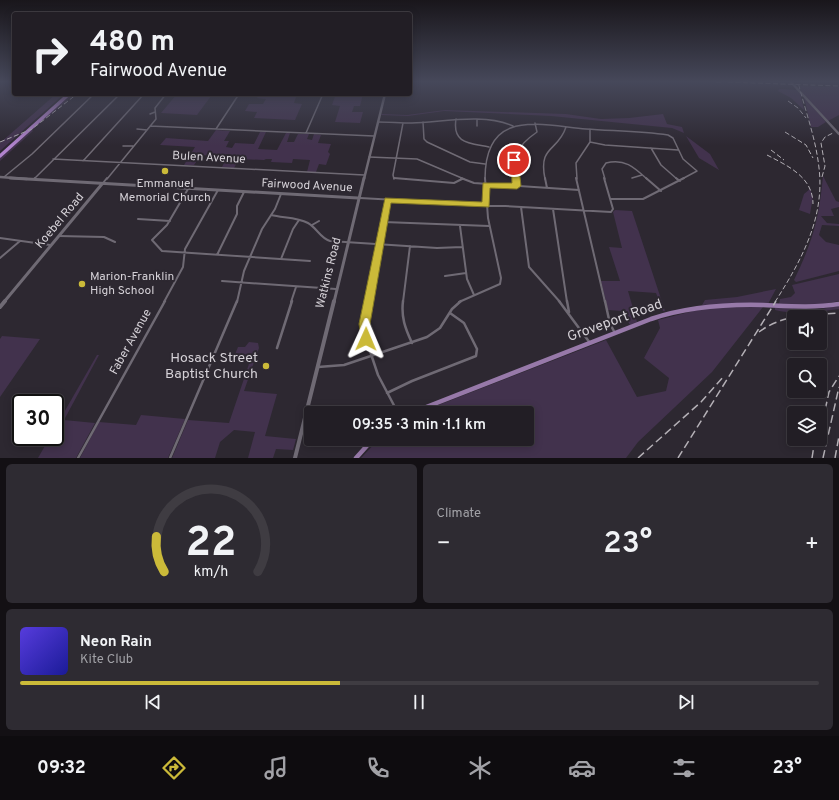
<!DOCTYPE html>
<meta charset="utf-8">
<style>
:root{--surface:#221e25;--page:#2e2b32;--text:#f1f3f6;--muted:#a2a2a7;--line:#3f3c42;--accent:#cbba39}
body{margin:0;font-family:Overpass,sans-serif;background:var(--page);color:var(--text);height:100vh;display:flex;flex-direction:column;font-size:15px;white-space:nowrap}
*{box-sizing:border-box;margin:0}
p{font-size:13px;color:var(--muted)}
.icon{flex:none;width:22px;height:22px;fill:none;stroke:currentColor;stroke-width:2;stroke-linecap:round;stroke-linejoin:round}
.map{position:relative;height:458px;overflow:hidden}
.sheet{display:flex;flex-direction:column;gap:6px;padding:6px;background:#131014;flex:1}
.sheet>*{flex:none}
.top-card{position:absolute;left:12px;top:12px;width:400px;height:84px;border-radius:4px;box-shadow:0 2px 10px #0003,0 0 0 1px var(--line);background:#221e25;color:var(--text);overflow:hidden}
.fabs{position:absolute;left:787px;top:310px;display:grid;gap:8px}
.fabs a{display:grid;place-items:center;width:40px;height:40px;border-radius:4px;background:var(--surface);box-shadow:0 2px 10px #0003,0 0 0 1px var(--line);font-size:20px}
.speed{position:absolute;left:12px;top:394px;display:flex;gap:8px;font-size:20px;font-weight:700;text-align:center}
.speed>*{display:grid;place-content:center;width:52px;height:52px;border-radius:50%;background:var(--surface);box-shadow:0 2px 10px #0003,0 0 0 1px var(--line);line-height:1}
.speed .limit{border:2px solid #111;border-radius:6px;background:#fff;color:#111}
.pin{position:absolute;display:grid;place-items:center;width:34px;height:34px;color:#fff;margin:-17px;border:2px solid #fff;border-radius:50%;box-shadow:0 1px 4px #0007}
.me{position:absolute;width:44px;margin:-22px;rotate:1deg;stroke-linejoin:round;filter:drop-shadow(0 0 3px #0008)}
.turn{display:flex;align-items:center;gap:14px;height:84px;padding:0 12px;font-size:18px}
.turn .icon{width:52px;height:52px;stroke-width:2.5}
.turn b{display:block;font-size:28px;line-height:34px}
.big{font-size:30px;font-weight:600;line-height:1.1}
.sheet .tile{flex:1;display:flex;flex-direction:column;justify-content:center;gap:6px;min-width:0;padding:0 14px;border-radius:6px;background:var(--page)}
.sheet .dial{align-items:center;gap:0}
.dial svg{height:104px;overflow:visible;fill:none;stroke:var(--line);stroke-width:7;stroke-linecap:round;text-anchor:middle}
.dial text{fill:var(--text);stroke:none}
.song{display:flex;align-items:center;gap:12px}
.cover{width:48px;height:48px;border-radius:6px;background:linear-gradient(135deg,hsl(250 70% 55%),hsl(240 70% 35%))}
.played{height:4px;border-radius:2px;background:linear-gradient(90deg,var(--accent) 40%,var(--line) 40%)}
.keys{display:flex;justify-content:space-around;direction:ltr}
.heat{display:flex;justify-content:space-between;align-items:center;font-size:22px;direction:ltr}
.sheet .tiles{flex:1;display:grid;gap:6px;grid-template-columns:1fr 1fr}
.tile:last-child{grid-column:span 2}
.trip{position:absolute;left:304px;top:406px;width:230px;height:40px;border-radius:4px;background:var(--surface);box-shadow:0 2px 10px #0003,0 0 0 1px var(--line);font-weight:600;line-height:40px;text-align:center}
.tab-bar{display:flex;height:64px;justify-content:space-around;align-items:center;background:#0e0c0f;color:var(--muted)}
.tab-bar .icon{width:28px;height:28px}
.tab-bar .current{color:var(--accent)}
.tab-bar b{font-size:18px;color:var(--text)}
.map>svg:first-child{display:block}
.green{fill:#42324d}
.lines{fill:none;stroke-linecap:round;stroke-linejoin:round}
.minor-far2{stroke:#6f6a74;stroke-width:1.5}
.minor-far1{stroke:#6f6a74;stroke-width:2}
.minor{stroke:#6f6a74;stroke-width:2.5}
.tertiary-far2{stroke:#6f6a74;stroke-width:2.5}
.tertiary-far1{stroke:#6f6a74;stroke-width:3}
.tertiary{stroke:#6f6a74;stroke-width:4}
.secondary{stroke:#6f6a74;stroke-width:2.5}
.primary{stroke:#9779a9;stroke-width:4.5}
.motorway{stroke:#b183cd;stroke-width:3.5}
.rail-far1{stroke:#b4b0b6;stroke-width:1;stroke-dasharray:5 2.5;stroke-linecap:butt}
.rail{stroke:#b4b0b6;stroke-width:1.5;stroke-dasharray:8 4;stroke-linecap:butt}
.route{fill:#cbba39;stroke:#847925}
.poi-dot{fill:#cbba39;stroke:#2d2831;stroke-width:1.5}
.labels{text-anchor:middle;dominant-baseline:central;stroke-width:4;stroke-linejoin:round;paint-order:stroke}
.street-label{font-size:12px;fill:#d5d1d7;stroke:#2d2831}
.poi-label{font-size:12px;fill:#d5d1d7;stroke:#2d2831}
.near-street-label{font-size:14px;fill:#d5d1d7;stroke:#2d2831}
.near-poi-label{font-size:14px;fill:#d5d1d7;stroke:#2d2831;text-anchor:end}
</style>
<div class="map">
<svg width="839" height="458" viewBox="0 0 839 458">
<rect width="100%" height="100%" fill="#2d2831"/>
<path class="green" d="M800,86l39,1v28l-11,6 -26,-28z
M779,89l18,1 3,3 4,17 -13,-12 -13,-7z
M56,94h8l-64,57v-8z
M71,94h4l-43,36 1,1 -33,30v-3z
M177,94h41l4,2h-11l-14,19 -36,-2z
M260,94h46l-1,3h-9l-2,6 8,1 -7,16 -41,-2 3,-6 -12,-1 4,-7h14l3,-5 -9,-1z
M336,94h27l-3,12h-6l-2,6h11l-3,11 -25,-1 5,-16 -8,-1z
M804,97l22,25 -8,5h-7z
M445,110l121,4 35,5 28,-1 34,-4 4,10 15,3 2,6 -12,-5 -121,-12 -107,-5 -36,5 -27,-1 1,-1 25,1z
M216,130l14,1 -6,10h5l-3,6 6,1 3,-5 19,1 6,-12h6l-8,17 19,1 9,-17h4l-3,9h7l4,-8h11l-2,5 5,1 2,-6 7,1 -3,8 13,1 -3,8 2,2 -4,11 -7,-1 -3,8h-9l3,-12 -17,-1 -1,4 -21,-1 1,-3h-6l-2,1 -25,-1 -5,9 -12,-1 5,-10 -26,-2 -7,10h-10l11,-18 -35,-2 6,-7 42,3z
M686,136l24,18 9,16 -20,-12z
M823,176l13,25 3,1v5l-8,2 3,7h-13l6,7 12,1v2l-17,-1 -3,10 7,7 13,3v26l-43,11 -2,-2c19,-39 25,-61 29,-104z
M810,189l3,8 -3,17 -11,-4 5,-16z
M615,210l17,1 33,100h-2l-7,-18 -28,-2 9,31 -7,3 -8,-14 -14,-1 -7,-29h19l-11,-34 13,1 -9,-36z
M839,274v27l-20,4 -40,-1 1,-5 11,-2 4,-4 -3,-8z
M776,289l-8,15 -66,1 3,-5 32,-3z
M839,306v3c-20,3 -45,6 -64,1v-2l46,1z
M721,307h42l-51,65 -74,70 -12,16h-265l18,-19h148v-26h-109l188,-73 31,57 29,-6 3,-13 -25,-20 16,-30 -2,-8 39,-10z
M2,336l38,3 -40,58v-58z
M249,342l9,1 1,5 -15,43 33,3 -12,42 31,3 -3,11 -17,-1 -3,9h-25l7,-26 -21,-2 -14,12 -5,16h-43l16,-38 41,3 22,-65 -17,-1 4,-10h7z
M97,355h2l-35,65 31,3 -19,35h-38l12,-21h5v-9z
M141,415l44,4 -17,39h-88l19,-36 37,3z"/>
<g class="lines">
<path class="minor-far2" d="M150,114l5,-2
M456,119c-4,25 14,24 33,28
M477,120v6
M378,122c11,0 23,1 34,1 31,-1 72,-10 101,3
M423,122l1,17 3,3 43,20 15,2
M150,126l224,10
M137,129l10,1
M216,129l23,-35
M306,133l17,-39
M590,142l15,3 73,5
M123,146h10
M651,148l10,17 16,14
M369,157l48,2 47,20
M53,159l311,16
M83,161l61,-67
M4,177l28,-23 62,-60
M632,178l10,-3
M34,179l86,-85
M107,179l49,-60 -1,-11 11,-14
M394,179l-1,-4 10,-52
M485,179c0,-71 54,-54 101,-50 27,2 55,2 82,6l5,3 10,21 14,12 -15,8
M516,179c-3,-25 1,-33 21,-47l-2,-9
M545,179c-7,-34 13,-27 21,-52
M577,179l-1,-16 14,-21v-13
M605,179l-3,-10 4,-6c18,-5 28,4 41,16"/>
<path class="minor-far1" d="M394,178l60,5 8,-4
M461,178l13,5 105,7
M516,178l1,8
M545,178l2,10
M576,178l29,124
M646,178l15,13
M676,178l4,3
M34,179l1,-1
M103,183l4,-5
M188,189l-21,36 -15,15 10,11 148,10
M360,198l251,14 2,-3 -9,-31
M611,199h32l41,-21
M521,207l8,60 31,35
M553,209l14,93
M271,215c12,3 26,2 37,8 9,5 12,15 22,18l107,7 25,-1
M138,219l32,2
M384,222l105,4
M312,225l7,-4
M460,226l7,53 7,16
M59,236l45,1 11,5
M0,238l50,7
M217,255l20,-41v-8l7,-14
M0,258l20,-17
M281,259l12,-30 6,-9
M445,276l21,-3
M222,281l114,8
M164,302l19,-35 2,-18 33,-59
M237,302l7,-31 18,-42 13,-20 6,-15
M291,302l5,-15
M370,302l18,-102
M403,302l7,-56
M459,302l41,-18 1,-6 -13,-60 -3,-40"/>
<path class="minor" d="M370,301l-6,32 14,42 20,38
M403,301c-2,16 2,27 9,42
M559,301l31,42
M567,301l2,11
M605,301l5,23 5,9
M277,348l15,-47
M318,367l26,-2 83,-28 13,-9 12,-19 9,-8
M387,393l25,-12 64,-25 1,-7 -13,-26 -14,-10
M78,458l87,-157
M170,458l67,-157"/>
<path class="tertiary-far2" d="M0,177l27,2
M364,179l21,-85"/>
<path class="tertiary-far1" d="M10,178l348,20
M4,302l98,-118
M334,302l30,-124"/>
<path class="tertiary" d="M0,307l5,-6
M295,458l39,-157"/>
<path class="secondary" d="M791,82l48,52"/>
<path class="primary" d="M411,413l240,-94c36,-12 73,-15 112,-14 25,1 50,3 76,-1
M356,458l17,-19"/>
<path class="motorway" d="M0,156l69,-62"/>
<path class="rail-far1" d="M716,82h5
M728,82l111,4
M788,101l10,7 8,10
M785,132l21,13 7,13
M0,142l32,-13 45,-35
M771,150l13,10
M767,155c21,11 46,22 46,49
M822,177l3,-11 -4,-23 4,-6 8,-4
M775,302c26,-41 50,-84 44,-134 -3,-29 -14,-58 -21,-86"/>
<path class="rail" d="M759,332c24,-18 52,-17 80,-19
M820,433l9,-41 10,-16
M638,458l63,-56 23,-26
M678,458l98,-157
M812,458l3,-19
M823,458l16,-71
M835,458l4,-22"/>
</g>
<linearGradient id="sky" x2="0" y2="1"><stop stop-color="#19161b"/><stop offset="0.56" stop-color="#46485a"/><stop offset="1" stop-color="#46485a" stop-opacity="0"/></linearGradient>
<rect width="839" height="146" fill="url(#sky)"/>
<path class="route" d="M514,157l4,3 3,26 -4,3 -27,-1 -1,19 -98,-4 -21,121 1,15 -1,3 -4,2 -4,-2 -3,-18 26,-126 97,4 1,-19h29l-1,-23z"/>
<g class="poi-dot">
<circle cx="165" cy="171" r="4"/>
<circle cx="82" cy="284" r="4"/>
<circle cx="266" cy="366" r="4"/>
</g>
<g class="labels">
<g class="street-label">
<text transform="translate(209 158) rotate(3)">Bulen Avenue</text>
<text transform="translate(307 186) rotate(3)">Fairwood Avenue</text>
<text transform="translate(60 221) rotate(-50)">Koebel Road</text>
<text transform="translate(329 273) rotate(-76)">Watkins Road</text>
<text transform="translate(131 342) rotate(-61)">Faber Avenue</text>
</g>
<g class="poi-label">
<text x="165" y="184">Emmanuel<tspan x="165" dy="14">Memorial Church</tspan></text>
<text x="90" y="277" text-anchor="start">Marion-Franklin<tspan x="90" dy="14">High School</tspan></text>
</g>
<g class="near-street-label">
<text transform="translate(615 321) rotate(-20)">Groveport Road</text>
</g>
<g class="near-poi-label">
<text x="258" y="358">Hosack Street<tspan x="258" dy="16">Baptist Church</tspan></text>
</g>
</g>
</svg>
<div class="fabs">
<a><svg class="icon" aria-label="sound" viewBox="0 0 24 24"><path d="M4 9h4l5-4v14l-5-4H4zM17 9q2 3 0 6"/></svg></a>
<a><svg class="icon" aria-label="search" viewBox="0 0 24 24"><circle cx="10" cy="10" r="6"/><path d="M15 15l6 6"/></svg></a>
<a><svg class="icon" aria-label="layers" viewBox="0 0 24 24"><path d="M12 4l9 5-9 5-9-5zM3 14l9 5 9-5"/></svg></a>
</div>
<div class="speed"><div class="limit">30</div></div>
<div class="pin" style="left:514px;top:160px;background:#d93025"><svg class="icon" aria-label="arrive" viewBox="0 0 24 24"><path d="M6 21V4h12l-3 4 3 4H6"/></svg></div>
<svg class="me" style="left:366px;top:339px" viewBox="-20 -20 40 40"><path d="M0-17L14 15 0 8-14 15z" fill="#cbba39" stroke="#fff" stroke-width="4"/></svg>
<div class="trip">09:35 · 3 min · 1.1 km</div>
<div class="top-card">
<div class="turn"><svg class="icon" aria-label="right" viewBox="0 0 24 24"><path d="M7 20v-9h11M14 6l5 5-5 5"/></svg><div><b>480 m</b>Fairwood Avenue</div></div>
</div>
</div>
<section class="sheet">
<div class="tiles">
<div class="tile dial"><svg viewBox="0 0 100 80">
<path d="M14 69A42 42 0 1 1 86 69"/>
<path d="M14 69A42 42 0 0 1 8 42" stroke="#cbba39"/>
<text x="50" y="56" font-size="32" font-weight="700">22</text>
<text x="50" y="72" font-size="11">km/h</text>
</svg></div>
<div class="tile"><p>Climate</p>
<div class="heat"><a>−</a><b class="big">23°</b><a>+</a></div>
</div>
<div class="tile">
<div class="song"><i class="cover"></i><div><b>Neon Rain</b><p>Kite Club</p></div></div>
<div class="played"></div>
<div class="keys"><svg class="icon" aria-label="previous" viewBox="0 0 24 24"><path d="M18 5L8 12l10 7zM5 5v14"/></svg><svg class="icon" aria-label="pause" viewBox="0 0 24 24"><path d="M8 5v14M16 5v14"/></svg><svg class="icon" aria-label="next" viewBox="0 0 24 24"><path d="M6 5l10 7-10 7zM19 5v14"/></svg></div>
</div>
</div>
</section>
<nav class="tab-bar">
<b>09:32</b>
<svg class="icon current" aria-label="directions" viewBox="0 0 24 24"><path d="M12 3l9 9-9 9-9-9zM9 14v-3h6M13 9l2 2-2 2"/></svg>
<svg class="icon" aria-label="music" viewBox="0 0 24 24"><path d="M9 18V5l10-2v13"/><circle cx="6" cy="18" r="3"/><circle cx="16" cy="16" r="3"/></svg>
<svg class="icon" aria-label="phone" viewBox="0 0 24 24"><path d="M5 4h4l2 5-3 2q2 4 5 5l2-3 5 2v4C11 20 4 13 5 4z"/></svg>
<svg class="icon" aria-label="climate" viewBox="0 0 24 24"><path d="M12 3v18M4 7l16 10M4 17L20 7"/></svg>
<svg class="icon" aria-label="car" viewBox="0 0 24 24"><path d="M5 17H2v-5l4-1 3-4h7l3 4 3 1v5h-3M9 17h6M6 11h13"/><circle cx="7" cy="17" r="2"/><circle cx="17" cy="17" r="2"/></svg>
<svg class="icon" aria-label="filters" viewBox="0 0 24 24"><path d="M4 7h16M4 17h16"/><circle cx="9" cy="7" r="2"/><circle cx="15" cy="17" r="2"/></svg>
<b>23°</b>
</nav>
